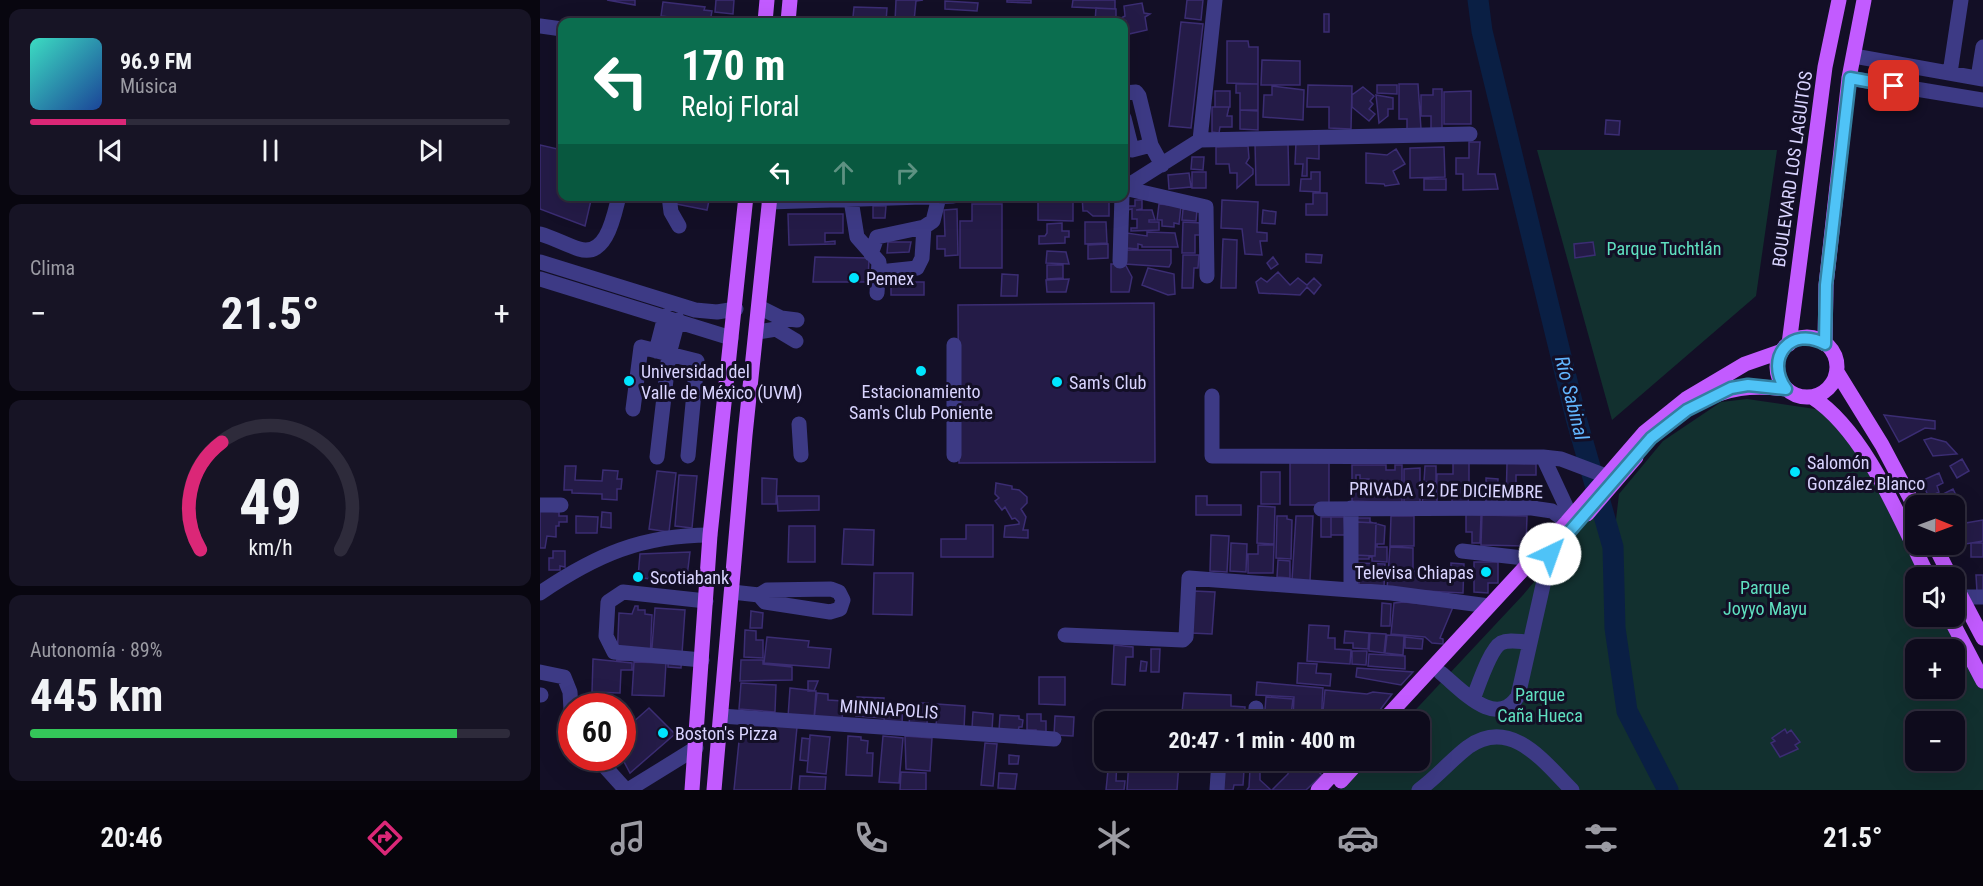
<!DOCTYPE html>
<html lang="es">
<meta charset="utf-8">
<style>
:root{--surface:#0e0b1c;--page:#171425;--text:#f1f3f6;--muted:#9b9ba3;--line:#2e2b3b;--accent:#db2777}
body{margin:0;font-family:"Roboto Condensed",sans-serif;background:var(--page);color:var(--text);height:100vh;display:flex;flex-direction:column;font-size:22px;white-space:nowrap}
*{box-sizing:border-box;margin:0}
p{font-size:20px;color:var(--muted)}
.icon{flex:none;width:33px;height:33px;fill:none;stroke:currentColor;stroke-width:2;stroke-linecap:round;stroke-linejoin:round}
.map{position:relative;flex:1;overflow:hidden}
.sheet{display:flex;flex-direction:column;gap:9px;padding:9px;background:#08060f;width:540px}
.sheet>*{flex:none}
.banner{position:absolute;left:18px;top:18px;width:570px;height:183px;border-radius:12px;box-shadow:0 6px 24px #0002,0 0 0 2px var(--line);background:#0b6e4f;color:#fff;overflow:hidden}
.needle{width:39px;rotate:91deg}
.tools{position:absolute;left:1365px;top:495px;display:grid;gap:12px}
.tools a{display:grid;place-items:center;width:60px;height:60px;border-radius:12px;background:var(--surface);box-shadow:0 6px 24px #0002,0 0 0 2px var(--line);font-size:30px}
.speed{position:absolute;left:18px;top:693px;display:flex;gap:12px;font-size:30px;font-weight:700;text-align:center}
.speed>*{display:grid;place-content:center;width:78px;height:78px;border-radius:50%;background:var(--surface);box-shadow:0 6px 24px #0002,0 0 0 2px var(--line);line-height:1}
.speed .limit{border:9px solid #d22;background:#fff;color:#111}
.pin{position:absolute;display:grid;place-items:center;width:51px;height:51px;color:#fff;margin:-26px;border-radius:12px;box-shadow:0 3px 9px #0006}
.me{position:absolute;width:66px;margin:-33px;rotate:42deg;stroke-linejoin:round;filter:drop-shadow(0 0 4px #0008)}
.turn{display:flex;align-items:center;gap:21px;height:126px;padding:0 24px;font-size:27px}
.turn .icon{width:78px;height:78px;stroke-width:2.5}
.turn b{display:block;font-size:42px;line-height:51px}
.lanes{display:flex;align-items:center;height:57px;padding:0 24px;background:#0003;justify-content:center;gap:30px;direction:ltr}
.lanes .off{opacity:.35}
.big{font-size:45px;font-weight:700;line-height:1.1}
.sheet .card{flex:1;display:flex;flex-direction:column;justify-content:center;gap:9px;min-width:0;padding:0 21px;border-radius:12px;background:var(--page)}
.sheet .dial{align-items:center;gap:0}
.dial svg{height:156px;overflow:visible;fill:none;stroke:var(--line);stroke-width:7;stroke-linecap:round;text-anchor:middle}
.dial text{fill:var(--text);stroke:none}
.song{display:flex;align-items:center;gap:18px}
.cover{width:72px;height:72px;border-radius:9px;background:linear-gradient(135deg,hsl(170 70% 55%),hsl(220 70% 35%))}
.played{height:6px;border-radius:3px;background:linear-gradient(90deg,var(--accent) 20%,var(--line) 20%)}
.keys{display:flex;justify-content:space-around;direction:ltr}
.heat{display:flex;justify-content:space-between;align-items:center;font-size:33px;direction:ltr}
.charge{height:9px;border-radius:4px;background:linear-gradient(90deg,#34c759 89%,var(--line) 0)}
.trip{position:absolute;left:554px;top:711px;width:336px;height:60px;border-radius:12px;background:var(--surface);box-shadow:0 6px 24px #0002,0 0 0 2px var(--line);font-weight:700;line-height:60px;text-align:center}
.dock{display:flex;height:96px;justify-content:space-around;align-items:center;background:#06040b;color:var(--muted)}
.dock .icon{width:42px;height:42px}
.dock .selected{color:var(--accent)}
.dock b{font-size:27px;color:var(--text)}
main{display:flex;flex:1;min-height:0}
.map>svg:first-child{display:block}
.green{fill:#12302f;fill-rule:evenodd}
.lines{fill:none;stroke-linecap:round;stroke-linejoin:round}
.river{stroke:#0a1f44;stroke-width:21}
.building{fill:#241b47;stroke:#3b2d73;stroke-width:1.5}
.minor{stroke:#3d3a85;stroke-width:15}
.major{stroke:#c25bff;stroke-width:15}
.route-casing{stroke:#337fa1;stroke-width:15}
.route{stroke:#4fc3f7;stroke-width:10}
.poi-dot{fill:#00e5ff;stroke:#130f26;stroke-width:2}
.labels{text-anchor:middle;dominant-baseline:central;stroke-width:6;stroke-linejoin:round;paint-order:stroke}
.street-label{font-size:18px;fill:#d9d4ff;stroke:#130f26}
.park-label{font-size:18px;fill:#5fe0c0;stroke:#130f26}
.poi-label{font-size:18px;fill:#d9d4ff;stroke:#130f26;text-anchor:start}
.water-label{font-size:20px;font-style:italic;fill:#62b6ff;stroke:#130f26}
</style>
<main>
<section class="sheet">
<div class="card">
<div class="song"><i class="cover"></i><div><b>96.9 FM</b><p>Música</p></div></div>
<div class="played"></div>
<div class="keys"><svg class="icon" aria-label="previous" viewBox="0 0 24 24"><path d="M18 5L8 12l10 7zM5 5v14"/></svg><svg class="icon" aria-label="pause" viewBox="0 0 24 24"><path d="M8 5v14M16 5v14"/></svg><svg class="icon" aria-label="next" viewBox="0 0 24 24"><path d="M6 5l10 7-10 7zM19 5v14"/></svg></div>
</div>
<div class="card"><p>Clima</p>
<div class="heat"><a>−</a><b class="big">21.5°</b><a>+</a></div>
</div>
<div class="card dial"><svg viewBox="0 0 100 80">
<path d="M14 69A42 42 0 1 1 86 69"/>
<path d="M14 69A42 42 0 0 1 25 14" stroke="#db2777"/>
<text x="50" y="56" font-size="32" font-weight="700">49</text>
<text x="50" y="72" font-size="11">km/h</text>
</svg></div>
<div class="card"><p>Autonomía · 89%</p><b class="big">445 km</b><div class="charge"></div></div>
</section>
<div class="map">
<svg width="1443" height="790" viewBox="0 0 1443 790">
<rect width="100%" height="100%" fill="#130f26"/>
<path class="green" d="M997,150h240l-21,146 -144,124z
M1207,399l75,11 38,46 66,121 -10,1v38l30,1 37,70v103h-644l28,-29 52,-1v-38l-14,-1 118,-126 71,-84 7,-6 12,40 6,-51 44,-53 58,-39zM1376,650h38v38h-38zM1376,722h38v38h-38z"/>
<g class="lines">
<path class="river" d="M938,0l4,31 94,387 37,129 2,81 12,83 41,79"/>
</g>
<path class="building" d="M67,0h28v5z
M176,0h18l-1,14 -18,-2z
M356,0h27l-7,1 -2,20 -19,1z
M467,0h24v3l-24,-1z
M533,0h42v9l-43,-2z
M647,0h16l-2,20 -16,-2z
M405,1l33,2 -1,8 -32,-2z
M123,2l42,5 -1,3 8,1 -2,11 -49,-6z
M602,3l2,10 6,1 -5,3 2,13 -18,4 -3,-13 -5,-3 4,-2 -1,-10z
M314,7l33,1 -1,14h-38v-5h5z
M556,8l20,1v13h-21z
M784,14h5v18h-5z
M641,22l22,2 -12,104 -22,-2z
M687,41h21l1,6h9v37l-31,-1z
M722,60l38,1v24h-39z
M696,84h22v26h-18v-17h-4z
M859,84h19l3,45h-14v-10h-8z
M768,85l44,1 -1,43 -22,-1v-21h-22z
M837,85h20v9l-20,-1z
M732,86l32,4 -1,30 -40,-3 1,-22h8z
M823,87l11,9 -4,5 3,3 -4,5 6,5 -6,7 -17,-14v-12z
M893,89h9v41h-11v-14h-10v-21h12z
M675,91h15v16h-15z
M931,91v33h-27v-32z
M836,95l17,3v11h-5v7l-9,7z
M672,107h17l-2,9h5v11h-12l-1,6 -7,-1z
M700,110l18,1v19l-18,-1z
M1066,120l14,1 -1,14 -14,-1z
M756,142l23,1v16l-12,-1v18h-5l1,-12h-8z
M929,142h11l-2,32h17l3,15 -35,1v-16h-7v-16h13z
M715,143h33l1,42h-33z
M0,145l22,5v46h30l-7,30 -45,-17z
M708,146l1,12 -3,5 7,6v5l-16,14v-15h-7l-1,-9h-13v-17z
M904,147l1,30 -35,1v-30z
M856,149l9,15 -12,7 6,13 -14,2 -1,-2 -18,-1v-30l21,2z
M652,157h12l-1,13 -12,-1z
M652,172h14v16h-14z
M771,172h9v20l-20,-1 1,-12h10z
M649,173l2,14 -22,2 -1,-14z
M884,179h22v11h-22z
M773,193h14v22h-21v-11h7z
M138,196h32l-3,14 -31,-6z
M542,196h24v6h3v14h-16l-6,-5h-4z
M595,200h7v9l-6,1h16l3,10h-6v2h10v8l-28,1v-3h6v-9h-5v-10l-5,1v-4h8z
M682,200l36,2 -1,30 10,1v8h-7l2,14 -17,-1 -3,-25 -21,-1z
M498,202h35v19l-35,-1z
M432,204h30v64h-42v-47h12z
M619,204l22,2 -2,18 -5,-1v4l-12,-1v-6h-5z
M333,206h13l-1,12h-12z
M417,209l1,46 -13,1v-7h-8v-13h8l-1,-26z
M643,209l14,1 -1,11 -14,-1z
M723,210l13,2 -1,12 -13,-1z
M248,214h55v19h-18v9l10,-1v3l-46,1z
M545,222h21l1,21 -22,1z
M643,222l18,1 -1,12h-5v18h-13z
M522,223v8h7v6h-4v6l-26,1v-8h6l2,-3v-9z
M607,232l28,1 3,14h-36v-2l-4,-1v5l-11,-1v-15l20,3z
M683,239l14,1 -1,48h-15z
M348,242h23l-2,10 -22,1z
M1053,242l2,13 -20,3 -1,-14z
M568,244v14l-20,1v-14z
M585,250h46v13l-2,4 -44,-3z
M507,251l19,1 3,12 -23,-1z
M766,254l16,1 -1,8 -15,-1z
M643,255h16l-1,13h-4l-1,20h-11z
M275,257l54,1 -1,24h-55z
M733,257l5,7 -7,5 -4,-6z
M571,264h14l7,13 -3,15h-18z
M507,265h16v13l-16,1z
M608,268l26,6 1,20 -7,1 -26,-10z
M738,272l12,13 8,-7 9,7 7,-7 7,7 -7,9 -7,-7 -7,8 -41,-2 -3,-11 5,-4 6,4z
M462,274l16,1 -1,21h-16z
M529,279l-3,13h-19l-1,-12z
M351,282h33v13h-33z
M614,303l1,159 -196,1 -1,-158z
M1344,415l51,6v8l-10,-1 -26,14z
M1391,438l15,4 11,12 -24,2 -9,-16z
M1422,459l7,12 -12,7 -7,-12z
M750,462h39v43h-39z
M913,462h16v23h-7v4h7l-1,17 -16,-1v-10l-16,-1 1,-20h16z
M967,463l29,1v11h-20v14l22,1 -1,15 -31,-1z
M812,465h34v5h9v-5h7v38l-50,-2v-14h17v-8h-9v-4h-4v7h-4z
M25,466h11l-1,14 27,1 1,-11 15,1 -1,8h5l-1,10h-4v11l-15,-1v-5l-30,-1v-3h-8z
M885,466h11v16h-12z
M880,468v36h-16v-35z
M117,471l19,2 -7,59 -20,-3z
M721,472h19v32h-19z
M1399,473l4,10 -6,3 2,6 -10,5 -8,-16z
M139,475l18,1 -5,52 -17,-2z
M222,478l15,1 -1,25h-14z
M946,478l12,1 -1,25 -11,-1v-6l-8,-1v-8h8z
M456,483l16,3v3l7,1 8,7v6l-6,6 5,8 -3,13h5v8l-24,-1 1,-11 14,-2v-2l-4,-4 -3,1 -7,-12 -3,3 -7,-9 4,-3 -4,-4z
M1413,489l7,14 -24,3 -3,-7z
M883,495h14v12l-15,-1z
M237,496h42v14l-41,1z
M656,496h11v9h34v10h-45z
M718,506l17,1 -1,37 -17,-1z
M0,510l19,2v4h8v6h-8v4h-3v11l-9,-1 -2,12h-5z
M62,512l9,1v15l-10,-1z
M926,514l15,1 -1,28h-8v-11h-6z
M942,515l45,1 -1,30 -45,-1z
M36,516l22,1 -1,16h-21z
M737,516h10v3l5,1 -1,39 -15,-1z
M756,516h17l-3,65 -18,-1z
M851,516h23v30h-24z
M781,517h10v20h-10z
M791,517h13l1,18h-14z
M814,518h16v4l15,4 -1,18h-7v3h10v15l-15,-1v-4h-3v2h-16z
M1443,520v21l-35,6 -1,-3h7v-19z
M817,522l19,1 -1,33 -19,-1z
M426,525h27v32h-52v-18h25z
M249,526h26v36h-27z
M304,529l30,1 -1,35 -31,-1z
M671,535l18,1 -2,36 -17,-1z
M691,543l16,1 -1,28 -16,-1z
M1431,543h12v14h-12z
M718,545h16l-1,28h-25v-19h10z
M850,547l23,1v23l38,1v-9l13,1 -1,29 -76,-4z
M13,551h12v16l-5,-1v4h-11v-12h4z
M150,552l-4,33 -48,-8 2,-23z
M738,560l12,1v17l-13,-1z
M934,562h24v21h-10v10l-14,-1z
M819,563l26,1 -1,23h-25z
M334,573h39l-1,42 -39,-1z
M1436,575h7v17h-6z
M654,591l21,1 -3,42 -21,-1z
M864,602l49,5 -13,31 3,1v5l-11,-1 -7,-6 -34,-3 3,-31z
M842,603l9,1 -1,22h-9z
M95,606h3v4h7v4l7,1 -2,46 -33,-1 2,-47 13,1z
M115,608l30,2 -4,58 -13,-1v-5l-17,-1z
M211,611l12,2 -1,15h-12z
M769,625l20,1 -1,12h7v11l16,1 -1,14 -43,-3z
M205,630l11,1v9h7v18l-19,-1z
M805,631l24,2 -1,16 -15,-1v-5h-9z
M830,633l16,1 -2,19 -15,-2z
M847,635l17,1 -1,19 -18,-2z
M227,637l42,4 -1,6 23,2 -2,19 -65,-5z
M865,637l18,2 -1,10 -17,-1z
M574,645l19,2v10h-7l-1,28 -13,-1z
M611,649h9l-1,23h-8z
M812,651h15l-1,14 -14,-1z
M829,654l36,2v13l-37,-3z
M53,659l39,4v7h-11l-1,23 -28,-1z
M201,660h22v4l29,3v13l-52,1z
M601,661l6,1 -1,9h-6z
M94,662l32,1 -2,33 -32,-1z
M758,663l19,1 -1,9 15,1 -1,12 -33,-3z
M817,668l56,4 -12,13 -45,-8z
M499,677h26v28l-26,-1z
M268,681h10l-4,10h-6z
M717,682l66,6 -2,34 -28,-2 1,-23 -38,-2z
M201,683l35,2 -1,27 -36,-3z
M250,688l26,3 -2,28 -26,-2z
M785,690l42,4 6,-2 19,2 -21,28h-49z
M277,693l11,1v6l15,1 -1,21 -28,-2z
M644,693l47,2v11l14,1 -1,15h-29v-6l-20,-1 -1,7h-13z
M56,695l11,11h-23z
M317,697l27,1 -1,20 -27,-2z
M726,697l27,2 -3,23h-26z
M345,703l18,1 -1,20 -18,-1z
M377,703h11l-1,22 -18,-1 1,-10 7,1z
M397,704l28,2 -1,24 -28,-1z
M109,708l26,26 -45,39 -8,-15v-26z
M433,712l20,2 -1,16 -20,-2z
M487,714h14v7h5v13h-10v-4h-9z
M460,715l19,1v3l4,1 -1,7h-3l-1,5 -19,-1z
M515,716l19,1 -1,19 -19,-1z
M569,716l33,6h-34z
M201,722l56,5 -6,63h-57z
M1245,729l2,4 4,-3 9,12 -5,3 3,4 -18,8 -9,-14 4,-2 -3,-3z
M270,735l20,2 -4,37 -19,-2z
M308,736l13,1v3l7,1 -1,12h6l-1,23 -26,-1z
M343,736l20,2 -4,45 -20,-1z
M365,736l27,2 -2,33 -24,-2z
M262,738l8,1 -2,22 -8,-1z
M445,743l12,1 -4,42 -12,-1z
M469,755l10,1 -1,8h-9z
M569,760h8l-1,21h9l-1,9h-18z
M589,760l50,2 -2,28h-50z
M646,760h23v5l-23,-2z
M684,760h17v9l-17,-1z
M750,764l23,3 9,8 -16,15h-34l16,-16z
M683,769l21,1 -1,15h-9l-1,5h-11z
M710,769h10v11l11,10h-24l2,-3z
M361,772l25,1v17h-26z
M459,773l18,1 -2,15 -17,-1z
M260,776l26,1 -1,13h-26z"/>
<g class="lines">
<path class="minor" d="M0,26l22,3
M1314,56l129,23
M1410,73l11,-73
M1309,78l134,22
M1438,78l5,-31
M584,93l12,-1 3,4 12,49 11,20
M584,118l8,32 19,-5
M660,140l15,-140
M584,188l76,-48 270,-6
M584,188l82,19 1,69
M129,196l2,16 8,14
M311,200l6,37 22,25 -2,31
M229,202l184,-6
M0,234c14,4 26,11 39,15 28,9 35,-34 40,-53
M331,254l6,-17 47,-10 9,-6 6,-24
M580,261l2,-65
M0,262l155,48 22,2 19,-3
M339,272l38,-4 5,-10 2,-31
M0,279l191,59
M219,307l22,11 16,2
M218,332l18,-3 20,12
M414,345v110
M116,351l9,-35
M672,396v60l331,1 28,60
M93,409l8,-62 56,14 -9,95
M259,424l2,31
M117,457l12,-103 9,-34
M1003,457l18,2 45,17
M0,505h21
M781,509l211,-1 20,3 15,11
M922,551l71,8
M811,589v-81
M192,592l27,3 6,7 65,10 10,-3 3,-9 -4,-8 -8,-3 -64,1 -8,5
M0,593c56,-38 102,-58 170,-58
M1422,597h21
M525,635l118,5 3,-3 3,-59 202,15 98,13
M162,660l-88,-8 -8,-16 2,-34 15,-10 83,9
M0,672l24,5 6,15 2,37
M901,673c21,17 55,57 77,23l32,-142
M0,695h1
M933,699c5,-12 17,-50 28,-56 8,-4 20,-1 29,-1
M181,716l333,23
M662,721v1
M715,722l1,-14
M57,758l29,32
M88,790l68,-42
M677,790l2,-30
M879,790c18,-13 32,-30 49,-43 43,-31 77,16 104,43"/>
<path class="major" d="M225,22l2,-22
M248,22l2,-22
M1237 367a30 30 0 1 1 60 0a30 30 0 1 1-60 0Z
M1249,344l36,-277 14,-67
M1285,344l1,-59 23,-207 15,-78
M1297,372l45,73 34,64
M1272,397c54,35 88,123 117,181
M1157,404c30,-17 55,-19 89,-15
M1047,514l49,-57
M1394,544l17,34
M1414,583l29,55
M1409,616l34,65
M842,722l185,-200 78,-90 41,-33 59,-35 37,-13
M801,781l19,-21
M152,790l18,-255 36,-339
M174,790l31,-355 25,-239
M778,790l28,-30"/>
</g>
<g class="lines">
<g class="route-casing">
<path id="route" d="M1010,554l101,-116 36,-28 44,-22 17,-3 38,4c-22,-31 5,-64 39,-45l1,-59 24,-207 44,8"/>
</g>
<use href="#route" class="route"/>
</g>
<g class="poi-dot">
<circle cx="314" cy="278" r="6"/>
<circle cx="381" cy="371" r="6"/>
<circle cx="89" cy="381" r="6"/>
<circle cx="517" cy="382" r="6"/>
<circle cx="1255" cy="472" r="6"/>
<circle cx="946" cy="572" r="6"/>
<circle cx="98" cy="577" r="6"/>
<circle cx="123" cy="733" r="6"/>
</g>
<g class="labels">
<g class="street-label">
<text transform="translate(1252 169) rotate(-82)">BOULEVARD LOS LAGUITOS</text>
<text transform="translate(906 490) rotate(1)">PRIVADA 12 DE DICIEMBRE</text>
<text transform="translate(349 709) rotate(4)">MINNIAPOLIS</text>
</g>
<g class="park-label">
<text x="1124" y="248">Parque Tuchtlán</text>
<text x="1225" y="587">Parque<tspan x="1225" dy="21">Joyyo Mayu</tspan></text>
<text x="1000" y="694">Parque<tspan x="1000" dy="21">Caña Hueca</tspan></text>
</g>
<g class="poi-label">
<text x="326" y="278">Pemex</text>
<text x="101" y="371">Universidad del<tspan x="101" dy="21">Valle de México (UVM)</tspan></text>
<text x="529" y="382">Sam's Club</text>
<text x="381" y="391" text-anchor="middle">Estacionamiento<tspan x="381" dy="21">Sam's Club Poniente</tspan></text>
<text x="1267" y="462">Salomón<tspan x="1267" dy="21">González Blanco</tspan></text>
<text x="934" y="572" text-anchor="end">Televisa Chiapas</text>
<text x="110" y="577">Scotiabank</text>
<text x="135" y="733">Boston's Pizza</text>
</g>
<g class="water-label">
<text transform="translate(1032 398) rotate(76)">Río Sabinal</text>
</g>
</g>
</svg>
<div class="tools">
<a><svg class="needle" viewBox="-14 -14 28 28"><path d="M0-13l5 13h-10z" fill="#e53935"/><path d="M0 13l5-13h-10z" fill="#9b9ba3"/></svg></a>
<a><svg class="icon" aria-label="sound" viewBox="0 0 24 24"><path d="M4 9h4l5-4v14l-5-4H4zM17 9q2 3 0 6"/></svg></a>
<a>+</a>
<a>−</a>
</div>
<div class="speed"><div class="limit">60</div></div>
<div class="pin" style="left:1354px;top:86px;background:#d93025"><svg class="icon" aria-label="arrive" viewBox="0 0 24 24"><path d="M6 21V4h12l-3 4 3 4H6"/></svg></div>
<svg class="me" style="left:1010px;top:554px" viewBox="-20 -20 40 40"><circle r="19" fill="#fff"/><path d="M0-13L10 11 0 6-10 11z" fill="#4fc3f7"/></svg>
<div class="trip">20:47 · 1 min · 400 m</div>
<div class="banner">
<div class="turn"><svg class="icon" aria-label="left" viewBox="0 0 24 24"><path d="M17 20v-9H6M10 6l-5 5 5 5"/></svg><div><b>170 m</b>Reloj Floral</div></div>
<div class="lanes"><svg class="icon" aria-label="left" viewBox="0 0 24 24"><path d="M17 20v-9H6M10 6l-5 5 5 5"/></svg><svg class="icon off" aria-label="ahead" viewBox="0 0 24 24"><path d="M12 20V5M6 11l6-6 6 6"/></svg><svg class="icon off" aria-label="right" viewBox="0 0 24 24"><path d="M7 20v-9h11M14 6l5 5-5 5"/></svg></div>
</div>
</div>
</main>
<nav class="dock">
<b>20:46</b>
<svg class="icon selected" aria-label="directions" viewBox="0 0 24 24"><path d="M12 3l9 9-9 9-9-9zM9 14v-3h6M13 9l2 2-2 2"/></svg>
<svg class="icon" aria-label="music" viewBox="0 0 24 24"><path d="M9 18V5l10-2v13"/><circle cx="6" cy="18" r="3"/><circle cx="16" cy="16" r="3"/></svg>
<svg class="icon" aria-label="phone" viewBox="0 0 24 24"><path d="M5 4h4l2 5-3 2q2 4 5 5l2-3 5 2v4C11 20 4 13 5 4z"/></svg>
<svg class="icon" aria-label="climate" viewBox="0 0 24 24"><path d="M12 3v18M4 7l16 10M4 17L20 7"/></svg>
<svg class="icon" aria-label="car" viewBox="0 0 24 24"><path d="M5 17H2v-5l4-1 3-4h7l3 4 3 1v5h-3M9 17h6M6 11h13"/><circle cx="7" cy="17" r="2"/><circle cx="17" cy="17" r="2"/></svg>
<svg class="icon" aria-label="filters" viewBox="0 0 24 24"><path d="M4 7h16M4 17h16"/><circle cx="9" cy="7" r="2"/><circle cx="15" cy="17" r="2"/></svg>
<b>21.5°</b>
</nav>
